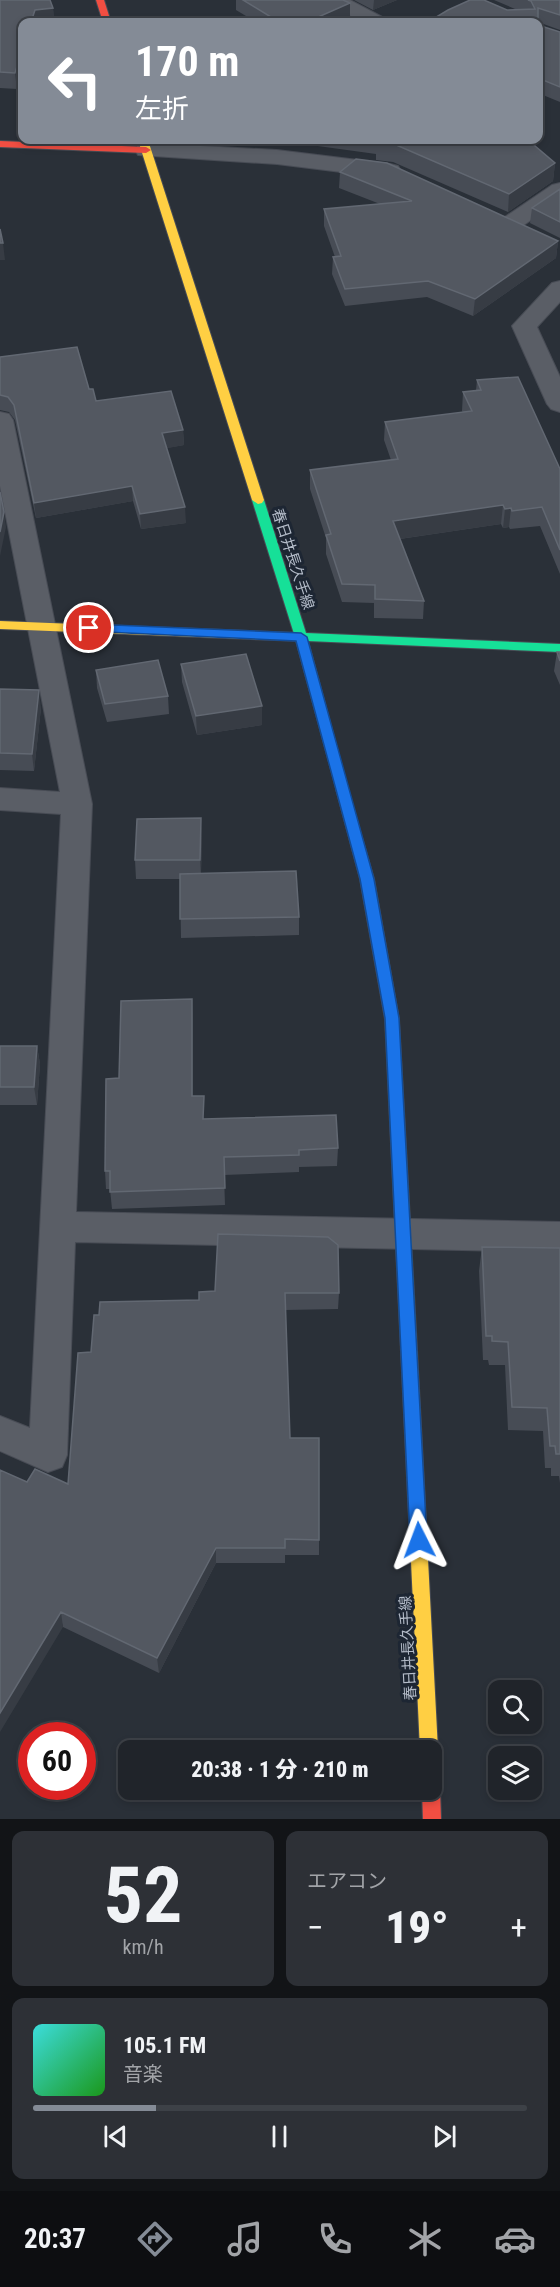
<!DOCTYPE html>
<html lang="ja">
<meta charset="utf-8">
<style>
:root{--surface:#20242a;--page:#2d3036;--text:#f1f3f6;--muted:#a2a4a8;--line:#3d4147;--accent:#848b96}
body{margin:0;font-family:"Roboto Condensed","Noto Sans JP",sans-serif;background:var(--page);color:var(--text);height:100vh;display:flex;flex-direction:column;font-size:22px;white-space:nowrap}
*{box-sizing:border-box;margin:0}
p{font-size:20px;color:var(--muted)}
.icon{flex:none;width:33px;height:33px;fill:none;stroke:currentColor;stroke-width:2;stroke-linecap:round;stroke-linejoin:round}
.map{position:relative;height:1819px;overflow:hidden}
.details{display:flex;flex-direction:column;gap:12px;padding:12px;background:#121417;flex:1}
.details>*{flex:none}
.banner{position:absolute;left:18px;top:18px;width:525px;height:126px;border-radius:12px;box-shadow:0 3px 9px #0003,0 0 0 2px var(--line);background:#848b96;color:#fff;overflow:hidden}
.tools{position:absolute;left:488px;top:1680px;display:grid;gap:12px}
.tools a{display:grid;place-items:center;width:54px;height:54px;border-radius:12px;background:var(--surface);box-shadow:0 3px 9px #0003,0 0 0 2px var(--line);font-size:30px}
.speed{position:absolute;left:18px;top:1722px;display:flex;gap:12px;font-size:30px;font-weight:700;text-align:center}
.speed>*{display:grid;place-content:center;width:78px;height:78px;border-radius:50%;background:var(--surface);box-shadow:0 3px 9px #0003,0 0 0 2px var(--line);line-height:1}
.speed .limit{border:9px solid #d22;background:#fff;color:#111}
.pin{position:absolute;display:grid;place-items:center;width:51px;height:51px;color:#fff;margin:-26px;border:3px solid #fff;border-radius:50%;box-shadow:0 2px 6px #0007}
.me{position:absolute;width:66px;margin:-33px;rotate:357deg;stroke-linejoin:round;filter:drop-shadow(0 0 4px #0008)}
.turn{display:flex;align-items:center;gap:21px;height:126px;padding:0 18px;font-size:27px}
.turn .icon{width:78px;height:78px;stroke-width:2.5}
.turn b{display:block;font-size:42px;line-height:51px}
.big{font-size:45px;font-weight:800;line-height:1.1}
.details .tile{flex:1;display:flex;flex-direction:column;justify-content:center;gap:9px;min-width:0;padding:0 21px;border-radius:12px;background:var(--page)}
.details .dial{align-items:center;gap:0}
.dial b{font-size:78px;line-height:1}
.song{display:flex;align-items:center;gap:18px}
.cover{width:72px;height:72px;border-radius:9px;background:linear-gradient(135deg,hsl(180 70% 55%),hsl(120 70% 35%))}
.played{height:6px;border-radius:3px;background:linear-gradient(90deg,var(--accent) 25%,var(--line) 25%)}
.keys{display:flex;justify-content:space-around;direction:ltr}
.heat{display:flex;justify-content:space-between;align-items:center;font-size:33px;direction:ltr}
.details .tiles{flex:1;display:grid;gap:12px;grid-template-columns:1fr 1fr}
.tile:last-child{grid-column:span 2}
.trip{position:absolute;left:118px;top:1740px;width:324px;height:60px;border-radius:12px;background:var(--surface);box-shadow:0 3px 9px #0003,0 0 0 2px var(--line);font-weight:800;line-height:60px;text-align:center}
.dock{display:flex;height:96px;justify-content:space-around;align-items:center;background:#0d0e11;color:var(--muted)}
.dock .icon{width:42px;height:42px}
.dock .active{color:var(--accent)}
.dock b{font-size:27px;color:var(--text)}
.map>svg:first-child{display:block}
.lines{fill:none;stroke-linecap:round;stroke-linejoin:round}
.street-casing{stroke:#484c55;stroke-width:2}
.fast-casing{stroke:#484c55;stroke-width:2}
.slow-casing{stroke:#484c55;stroke-width:2}
.jam-casing{stroke:#484c55;stroke-width:2}
.street{fill:#5a5e66;fill-rule:evenodd}
.fast{fill:#16e098;fill-rule:evenodd}
.slow{fill:#ffcf43;fill-rule:evenodd}
.jam{fill:#f24e42;fill-rule:evenodd}
.wall{fill:#474c55}
.shaded-wall{fill:#373c44}
.building{fill:#535861;stroke:#626872;stroke-width:1.5}
.route{fill:#1a73e8;stroke:#114b97;stroke-width:1.5}
.labels{text-anchor:middle;dominant-baseline:central;stroke-width:6;stroke-linejoin:round;paint-order:stroke}
.street-label{font-size:15px;fill:#b4bcc9;stroke:#1d2633}
</style>
<div class="map">
<svg width="560" height="1819" viewBox="0 0 560 1819">
<rect width="100%" height="100%" fill="#2a3038"/>
<g class="lines">
<g class="street-casing">
<path id="street" d="M325,0h25l34,18 3,4h-25l-34,-18z
M146,143l131,7 113,14 8,2 3,5 -3,5 -8,2 -113,-14 -139,-9 -3,-5 3,-5z
M560,183v17l-42,29h-16l-4,-5 4,-5 50,-34z
M560,281v21l-23,25 23,50v35l-9,-3 -4,-5 -35,-78 40,-43z
M0,412l9,2 4,6 79,384 -16,408 484,10v30l-485,-10 -8,213 -5,12 -14,5 -48,-21v-35l30,12 31,-614 -61,-4v-22l60,4 -60,-306z"/>
</g>
<g class="fast-casing">
<path id="fast" d="M258,496l6,4 42,133 254,11v8l-252,-11 40,148 -1,3h-10l-42,-155 -43,-137z
M392,1013l5,2 2,4 17,312 -2,5 -6,2 -6,-2 -2,-5 -15,-312 2,-4z"/>
</g>
<g class="slow-casing">
<path id="slow" d="M138,140h10l116,360 -2,3 -4,1 -6,-4z
M0,621l301,12 6,4 -6,4 -301,-12z
M408,1324l6,2 2,5 22,419 -3,6 -3,2v-8h-12l-20,-419 2,-5z"/>
</g>
<g class="jam-casing">
<path id="jam" d="M96,0h8l7,22h-8z
M0,141l146,6 5,3 -5,3 -146,-6z
M342,784l6,5 26,90 25,140 -2,4h-10l-2,-4 -25,-140 -24,-90z
M432,1781l5,3 3,6 1,29h-18l-1,-29h10z"/>
</g>
<use href="#street" class="street"/>
<use href="#fast" class="fast"/>
<use href="#slow" class="slow"/>
<use href="#jam" class="jam"/>
</g>
<path class="wall" d="M0,0l53,8 1,14h-32l-5,67 -17,-1z
M236,0h107l7,18 -10,4h-84l-20,-12z
M354,0h43l-24,10z
M494,0h66v30l-22,-8 -31,-12 8,-1z
M538,25l22,7v70l-22,-9z
M274,140h254l27,23 -2,18 -45,31 -115,-50 -17,-2v-6z
M340,172l218,69 -2,17 -83,58 -46,-19 -82,9 -13,-32 1,-17h2l-11,-31v-17l56,-5 -41,-16z
M560,189v49l-30,-15 2,-15z
M0,357l89,32 7,12 87,29 1,15 -18,3 20,75 -45,6 -8,-28 -97,17 -21,-98 -6,-8 -9,-2z
M477,380l83,89v105l-20,-48 -30,3 -1,-2 -6,1 -2,-4 -101,15 24,62 -1,18 -49,-1v-15l-32,-1 -16,-48v-16l-16,-49v-19l81,-10 -7,-20 1,-18 78,-9 -1,-2 1,-19 13,-2z
M557,652h3v33l-6,-14z
M181,664l81,42v19l-65,10 -15,-53z
M96,670l72,26 1,18 -62,8 -10,-34z
M0,689l41,19 -7,63 -34,-1z
M202,837l-1,36 98,44v18l-118,3 -1,-59h-44l-1,-19z
M193,1017v79l11,23 134,29 -1,18 -38,1v5l-75,3 1,30 -113,4 -2,-20h-4l-1,-18 14,-93z
M0,1046h37l3,18 -3,41h-37z
M482,1247l78,1v235l-1,-7h-8v-8h-6l-2,-37 -35,-1 -3,-65h-16l-1,-5h-5l-4,-89z
M199,1292l140,1 -1,16 -53,1 5,128 29,102v15h-34v8h-69l-57,110 -96,-46 -36,-145 41,2 23,-132 8,-37 100,-15z"/>
<path class="shaded-wall" d="M374,0h23l-24,10z
M350,3v15l-10,4h-33z
M53,8l1,14h-23l4,-12z
M22,50v21l-5,18 -2,-16z
M555,163l-2,18 -45,31 1,-18z
M558,241l-2,17 -83,58 2,-17z
M0,243h3l2,17h-5z
M183,430l1,15 -21,4 -1,-16z
M132,486l1,15 -97,17 -2,-15z
M503,505l-2,19 -109,16 1,-19z
M185,507l1,16 -45,6 -1,-15z
M511,508l-2,19 -6,1 2,-19z
M4,512l2,15 -6,29v-24z
M39,690l2,18 -7,63 -2,-17z
M262,706v19l-65,10 -1,-19z
M201,818l1,19 -2,42v-19z
M192,999l1,18v97l-1,-18z
M37,1046l3,18 -3,41 -3,-18z
M216,1548v15l-57,110 -2,-15z
M61,1612l2,15 -63,105v-19z"/>
<path class="building" d="M0,0h50l3,8 -18,2 -4,12h-9v28l-7,23 -15,-1z
M243,0h100l7,3 -43,19h-28z
M470,0h14l23,10 28,-1 -4,-8 -3,-1h32v15l-22,-7v14h-110l20,-12z
M538,25l22,7v55l-22,-9z
M380,140h148l27,23 -46,31 -115,-50 -17,-2z
M356,159l31,4 171,78 -83,58 -47,-18 -83,8 -12,-32 8,-1 -17,-47 88,-8 -72,-29z
M560,189v33l-28,-14z
M0,229l3,14h-3z
M77,347l12,42h4l3,12 75,-10 12,39 -21,3 23,74 -45,7 -8,-28 -98,17 -20,-98 -6,-8 -8,-2v-38z
M518,377l42,92v81l-18,-43 -30,4 -1,-3 -6,1 -2,-4 -110,16 31,80 -49,-2v-14l-33,-1 -16,-49 5,-1 -21,-64 88,-11 -13,-37 87,-11 -9,-19 18,-2 -4,-10z
M0,492l4,20 -4,20z
M557,652h3v9z
M246,654l16,52 -66,10 -15,-52z
M158,660l10,36 -63,8 -9,-34z
M0,689l39,1 -7,64 -32,-1z
M201,818l-1,42h-65l2,-41z
M296,871l3,46 -119,2v-45z
M192,999v97h12l-1,23 133,-4 2,33 -39,2v5l-75,2 1,31 -115,4v-21h-5l1,-92 13,-1 2,-77z
M0,1046h37l-3,41h-34z
M218,1234l110,3 10,8 1,48h-54l5,145h29v102l-34,-1v9h-69l-59,110 -96,-46 -61,101v-243l27,12 8,-13 33,15 10,-131 13,-1 3,-37h5l1,-13 99,-2v-8l16,-1z
M482,1247l78,1v206h-4l-1,-8h-5l-3,-38 -35,-1 -4,-65 -16,-1v-5h-6z"/>
<path class="route" d="M89,624l212,9 6,4 67,242 25,139 28,522 -2,5 -6,3 -6,-3 -3,-5 -25,-522 -25,-139 -64,-238 -212,-10v-6z"/>
<g class="labels">
<g class="street-label">
<text transform="translate(293 559) rotate(72)">春日井長久手線</text>
<text transform="translate(408 1648) rotate(-93)">春日井長久手線</text>
</g>
</g>
</svg>
<div class="tools">
<a><svg class="icon" aria-label="search" viewBox="0 0 24 24"><circle cx="10" cy="10" r="6"/><path d="M15 15l6 6"/></svg></a>
<a><svg class="icon" aria-label="layers" viewBox="0 0 24 24"><path d="M12 4l9 5-9 5-9-5zM3 14l9 5 9-5"/></svg></a>
</div>
<div class="speed"><div class="limit">60</div></div>
<div class="pin" style="left:89px;top:628px;background:#d93025"><svg class="icon" aria-label="arrive" viewBox="0 0 24 24"><path d="M6 21V4h12l-3 4 3 4H6"/></svg></div>
<svg class="me" style="left:419px;top:1540px" viewBox="-20 -20 40 40"><path d="M0-17L14 15 0 8-14 15z" fill="#1a73e8" stroke="#fff" stroke-width="4"/></svg>
<div class="trip">20:38 · 1 分 · 210 m</div>
<div class="banner">
<div class="turn"><svg class="icon" aria-label="left" viewBox="0 0 24 24"><path d="M17 20v-9H6M10 6l-5 5 5 5"/></svg><div><b>170 m</b>左折</div></div>
</div>
</div>
<section class="details">
<div class="tiles">
<div class="tile dial"><b>52</b><p>km/h</p></div>
<div class="tile"><p>エアコン</p>
<div class="heat"><a>−</a><b class="big">19°</b><a>+</a></div>
</div>
<div class="tile">
<div class="song"><i class="cover"></i><div><b>105.1 FM</b><p>音楽</p></div></div>
<div class="played"></div>
<div class="keys"><svg class="icon" aria-label="previous" viewBox="0 0 24 24"><path d="M18 5L8 12l10 7zM5 5v14"/></svg><svg class="icon" aria-label="pause" viewBox="0 0 24 24"><path d="M8 5v14M16 5v14"/></svg><svg class="icon" aria-label="next" viewBox="0 0 24 24"><path d="M6 5l10 7-10 7zM19 5v14"/></svg></div>
</div>
</div>
</section>
<nav class="dock">
<b>20:37</b>
<svg class="icon active" aria-label="directions" viewBox="0 0 24 24"><path d="M12 3l9 9-9 9-9-9zM9 14v-3h6M13 9l2 2-2 2"/></svg>
<svg class="icon" aria-label="music" viewBox="0 0 24 24"><path d="M9 18V5l10-2v13"/><circle cx="6" cy="18" r="3"/><circle cx="16" cy="16" r="3"/></svg>
<svg class="icon" aria-label="phone" viewBox="0 0 24 24"><path d="M5 4h4l2 5-3 2q2 4 5 5l2-3 5 2v4C11 20 4 13 5 4z"/></svg>
<svg class="icon" aria-label="climate" viewBox="0 0 24 24"><path d="M12 3v18M4 7l16 10M4 17L20 7"/></svg>
<svg class="icon" aria-label="car" viewBox="0 0 24 24"><path d="M5 17H2v-5l4-1 3-4h7l3 4 3 1v5h-3M9 17h6M6 11h13"/><circle cx="7" cy="17" r="2"/><circle cx="17" cy="17" r="2"/></svg>
</nav>
